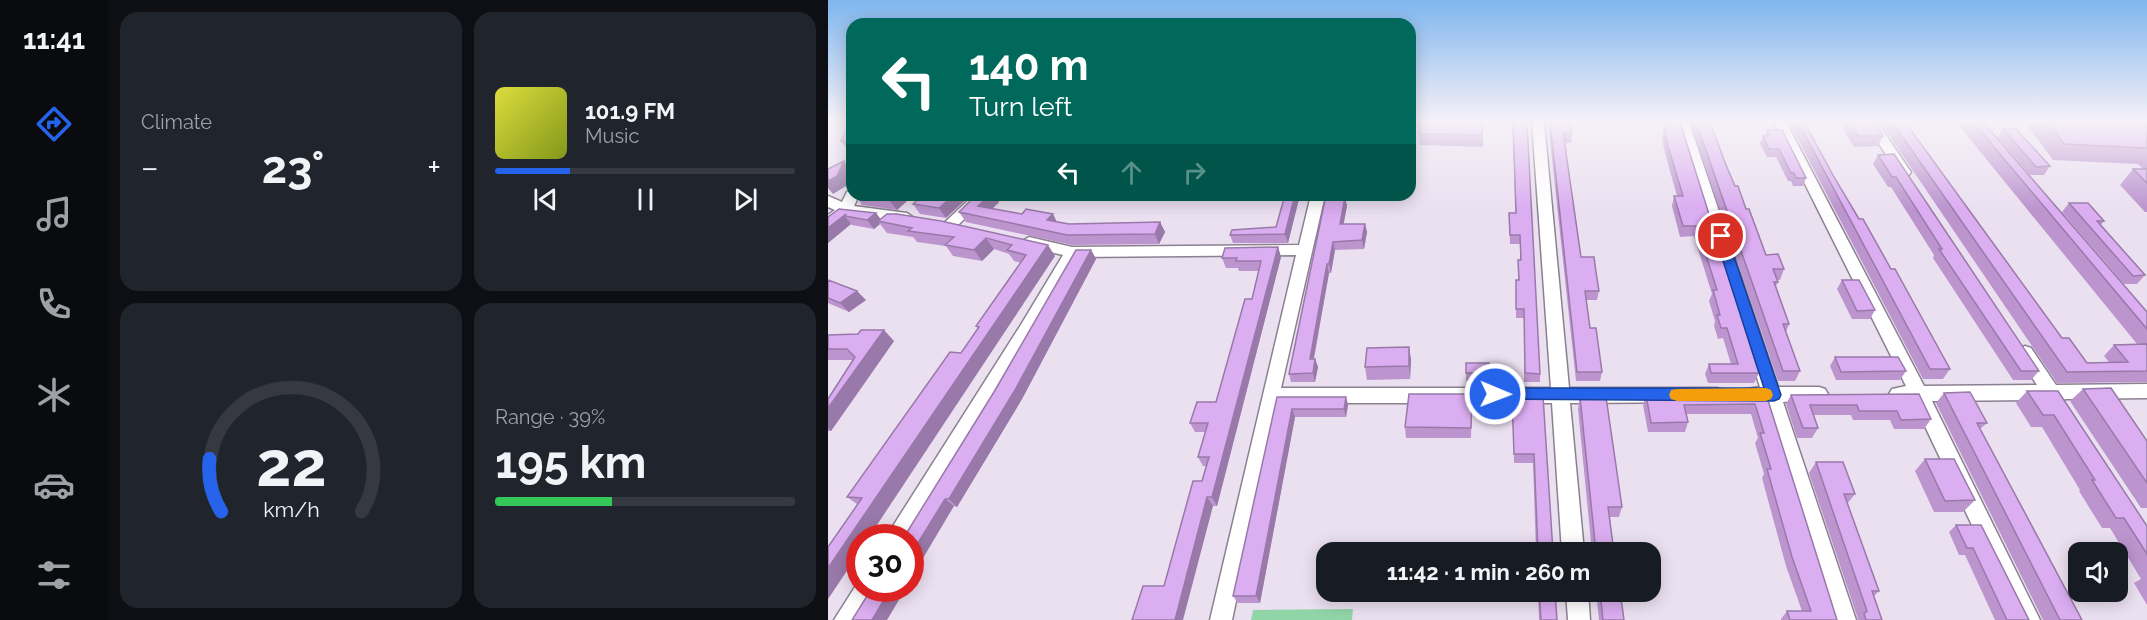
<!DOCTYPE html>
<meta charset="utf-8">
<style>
:root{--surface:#171b24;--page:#20242c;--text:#f1f3f6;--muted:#9ea1a6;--line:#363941;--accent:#2563eb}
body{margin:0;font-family:Raleway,sans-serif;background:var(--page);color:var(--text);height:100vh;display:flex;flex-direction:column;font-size:22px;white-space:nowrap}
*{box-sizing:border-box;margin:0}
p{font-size:20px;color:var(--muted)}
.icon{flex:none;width:33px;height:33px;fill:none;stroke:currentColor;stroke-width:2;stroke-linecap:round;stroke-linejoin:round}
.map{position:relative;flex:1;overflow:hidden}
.sheet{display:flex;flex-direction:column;gap:12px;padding:12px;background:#0d0f14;width:720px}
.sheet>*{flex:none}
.hud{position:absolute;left:18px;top:18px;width:570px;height:183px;border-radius:18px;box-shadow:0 3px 15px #0003;background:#00695c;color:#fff;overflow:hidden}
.controls{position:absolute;left:1240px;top:542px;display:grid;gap:12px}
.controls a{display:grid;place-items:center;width:60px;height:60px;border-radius:12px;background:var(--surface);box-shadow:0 3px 15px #0003;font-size:30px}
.speed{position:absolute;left:18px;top:524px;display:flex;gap:12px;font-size:30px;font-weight:700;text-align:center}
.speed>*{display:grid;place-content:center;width:78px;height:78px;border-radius:50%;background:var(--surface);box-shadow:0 3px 15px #0003;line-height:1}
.speed .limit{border:9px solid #d22;background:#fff;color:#111}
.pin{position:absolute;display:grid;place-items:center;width:51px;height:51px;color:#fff;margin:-26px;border:3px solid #fff;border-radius:50%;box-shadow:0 2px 6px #0007}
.me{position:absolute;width:66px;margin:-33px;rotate:91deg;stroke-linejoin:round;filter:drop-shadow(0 0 4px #0008)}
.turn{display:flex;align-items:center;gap:21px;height:126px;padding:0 24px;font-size:27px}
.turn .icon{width:78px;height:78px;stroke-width:2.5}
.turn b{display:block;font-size:42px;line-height:51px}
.lanes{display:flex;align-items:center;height:57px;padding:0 24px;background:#0003;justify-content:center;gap:30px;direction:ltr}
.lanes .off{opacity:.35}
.big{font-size:45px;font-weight:700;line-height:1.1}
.sheet .card{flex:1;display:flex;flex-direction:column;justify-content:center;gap:9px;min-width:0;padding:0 21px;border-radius:18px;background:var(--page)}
.sheet .dial{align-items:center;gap:0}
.dial svg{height:156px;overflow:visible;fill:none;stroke:var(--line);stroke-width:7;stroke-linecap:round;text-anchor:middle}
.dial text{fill:var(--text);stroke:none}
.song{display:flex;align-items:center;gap:18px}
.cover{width:72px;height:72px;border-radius:9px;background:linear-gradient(135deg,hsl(60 70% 55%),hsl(70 70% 35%))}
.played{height:6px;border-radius:3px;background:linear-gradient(90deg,var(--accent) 25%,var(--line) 25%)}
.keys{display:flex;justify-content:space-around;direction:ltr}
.heat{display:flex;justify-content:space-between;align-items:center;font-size:33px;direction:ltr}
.charge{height:9px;border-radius:4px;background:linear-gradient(90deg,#34c759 39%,var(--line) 0)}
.sheet .tiles{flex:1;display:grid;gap:12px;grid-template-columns:repeat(2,1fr)}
.trip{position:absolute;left:488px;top:542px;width:345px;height:60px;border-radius:18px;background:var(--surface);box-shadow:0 3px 15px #0003;font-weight:700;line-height:60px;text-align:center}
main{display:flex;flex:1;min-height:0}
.dock{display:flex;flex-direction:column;width:108px;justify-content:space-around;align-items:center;background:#090b0e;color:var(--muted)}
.dock .icon{width:42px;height:42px}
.dock .selected{color:var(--accent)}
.dock b{font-size:27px;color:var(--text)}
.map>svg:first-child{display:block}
.green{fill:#90d5a7}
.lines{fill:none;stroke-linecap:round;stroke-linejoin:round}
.minor-casing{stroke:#8a808f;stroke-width:3}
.minor{fill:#fff;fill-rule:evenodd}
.wall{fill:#bc95cf}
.shaded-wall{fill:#9979a9}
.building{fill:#dbadf1;stroke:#9979a9;stroke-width:1.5}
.route{fill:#2563eb;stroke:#184099;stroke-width:1.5}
.slow{fill:#f59e0b}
</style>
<main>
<nav class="dock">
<b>11:41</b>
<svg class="icon selected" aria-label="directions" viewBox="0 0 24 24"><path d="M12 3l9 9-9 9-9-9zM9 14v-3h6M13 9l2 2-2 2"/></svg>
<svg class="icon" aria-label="music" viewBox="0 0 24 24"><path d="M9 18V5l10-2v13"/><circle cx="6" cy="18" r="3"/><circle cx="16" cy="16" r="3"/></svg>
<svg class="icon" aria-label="phone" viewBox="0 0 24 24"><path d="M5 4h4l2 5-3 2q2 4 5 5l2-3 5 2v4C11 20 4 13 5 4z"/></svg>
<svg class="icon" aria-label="climate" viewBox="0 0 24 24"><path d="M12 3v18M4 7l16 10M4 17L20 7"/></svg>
<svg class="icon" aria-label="car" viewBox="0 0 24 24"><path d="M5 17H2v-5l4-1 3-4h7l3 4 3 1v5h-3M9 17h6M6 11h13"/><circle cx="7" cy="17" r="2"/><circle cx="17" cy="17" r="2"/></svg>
<svg class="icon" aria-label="filters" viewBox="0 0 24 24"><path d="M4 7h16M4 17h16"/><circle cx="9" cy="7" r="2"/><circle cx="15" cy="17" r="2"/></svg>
</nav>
<section class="sheet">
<div class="tiles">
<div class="card"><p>Climate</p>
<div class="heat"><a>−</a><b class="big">23°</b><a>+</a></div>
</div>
<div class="card">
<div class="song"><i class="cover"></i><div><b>101.9 FM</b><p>Music</p></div></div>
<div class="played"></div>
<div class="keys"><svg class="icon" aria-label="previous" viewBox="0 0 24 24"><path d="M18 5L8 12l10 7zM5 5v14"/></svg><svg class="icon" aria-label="pause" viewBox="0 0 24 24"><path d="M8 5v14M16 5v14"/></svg><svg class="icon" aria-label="next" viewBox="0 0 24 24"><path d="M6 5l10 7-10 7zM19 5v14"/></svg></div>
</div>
<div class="card dial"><svg viewBox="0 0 100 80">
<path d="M14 69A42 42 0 1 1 86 69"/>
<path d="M14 69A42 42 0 0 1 8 42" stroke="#2563eb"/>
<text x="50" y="56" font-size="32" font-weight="700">22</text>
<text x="50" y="72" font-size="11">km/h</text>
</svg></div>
<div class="card"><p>Range · 39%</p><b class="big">195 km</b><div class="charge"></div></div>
</div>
</section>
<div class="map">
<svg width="1319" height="620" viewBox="0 0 1319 620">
<rect width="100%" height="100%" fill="#ebe0f0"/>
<path class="green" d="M525,609l-1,11h-101l2,-10z"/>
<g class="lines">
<g class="minor-casing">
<path id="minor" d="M704,122h12l25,266h148l6,2 3,5 -3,5 -6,2 -147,1 14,149h-22l-10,-149h-274l-46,217h-22l86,-365 -219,2 -43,76 -125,204h-23l136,-214 41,-68 -39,-9 -3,-4 8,-5 43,10 227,-2 12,-50h14l-44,193h270z
M849,122h12l89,265h41l6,2 3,5 -3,5 -42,3 73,218h-22l-69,-218 -26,-2 -3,-5 3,-5 21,-3z
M946,122h12l138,264 113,-1 -21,-32 3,-5 6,-2 6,2 25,37 91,-1v14l-82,1 -3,5c-7,3 -11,2 -16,-4l-114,1 108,219h-23l-104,-219 -21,-2 -3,-5 3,-5 14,-3z
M1037,122h12l34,50 -2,3h-10z
M24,190v5h7l-5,11 53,7 7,5 -7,5 -59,-9 -20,14v-13l7,-5 -7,-3v-11l14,6 5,-10z
M146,195h15l-34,33h-10l-2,-3 2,-3z
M32,579v9h16l-18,32h-24z
M738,591h22l2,29h-22z"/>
</g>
<use href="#minor" class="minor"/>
</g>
<path class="wall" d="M655,122v25l-63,-2 -1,-11z
M684,122h15l13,252v8h-16v-64h-8v-38h2v-20h2v-16h-10l-1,-31h7z
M720,122h22l2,11 -1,10h-6l16,114 18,34 -2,9h-11l4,28 12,44 -2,9h-24z
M834,122h18l79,251 -5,10h-46l-3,-9 4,-10h22l-8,-26 -5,1 -4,-13 1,-5 -6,-20 3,-7 -18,-58 -14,1 -8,-31 2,-10h3l-12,-43 -3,-14 2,-10z
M862,122h13l23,43 9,21 11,23 20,46 18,14 -4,11h-3l1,2 -2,4 13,38 -3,8 14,39 -5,10h-17z
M961,122h15l30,55 25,42 32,50 59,100 -7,10h-20z
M1016,122h31l8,14 -5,10 -24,1 -12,-19z
M1052,122h25l157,216 25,25 22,-1 -5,-6 10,-11 23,-1 -181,-222h27l164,190v70l-90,1z
M1197,122h122v90h-2l-25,-27 13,-16h10l-5,-5 -85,-4z
M1175,129l47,37 -6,9h-14l-32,-37z
M939,130l39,48 -3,8h-10l-2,-5h-3l-12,-24h-9l-7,-13 3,-8h2z
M1066,154l145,217 -8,9h-18l-80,-122 1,-3 -43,-68h-3l-15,-23 5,-9z
M27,195h47l5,6 -10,9 -35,-5z
M148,195h25l-4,3 2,4 -7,7 65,13 12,2 91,-2 5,10 -6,12 -87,1 -106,-23 -7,-10z
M457,195h15l-12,48h-55l-3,-8 46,-8z
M512,195v2h5l2,9 -4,18h22l2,8 -3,17 -29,1 -4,23h-2l-15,86h1l3,8 -3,15h-24l-2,-8z
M111,198l7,20 -26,-4 -7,-10z
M1241,203l35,18 -3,4 44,50 -8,9h-13l-62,-72z
M11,209l42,10 6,-5 168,42 -195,281v14l-32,48 29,-95 -10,-7 114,-144 17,-24 -2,-3 45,-63 -7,-2 -5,-7 -15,-5 -12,12 -29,-5 -7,-10 -29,-4 -4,-5 -26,-4 -7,-9 -6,5 -22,-4 -1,-1 -23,19v-26z
M450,247l3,10 -64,249h-4l-49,80 38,-105 5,-15h-4l-5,-9 7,-25h-10l-5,-9 26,-21 36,-103 7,-28h-20l-1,-3h-12l-4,-10z
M263,250l5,9 -74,140 -65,108 -3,-1 -44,31z
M0,280l38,20 -17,12 -21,-9z
M1014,280l33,30 -5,9h-18l-15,-30z
M0,335l66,6 -63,90h-3v-32l26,-39h-26z
M581,347l2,13 -1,19 -43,1 -2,-13z
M1007,357l71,14 -6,9h-64l-6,-14z
M638,363h23v18h-23z
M1255,389l64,52v67h-6l-71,-107z
M1199,391h31l89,135v79l-13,-22 7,-4 -31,-51h-8l-23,-37 1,-1 -38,-63h-11l-15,-24z
M1116,393l43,30 -7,6 102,191h-39l-107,-217z
M644,394l-1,44h-65l-1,-11z
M938,394l71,226h-56v-1l6,-8h15l-16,-45 -24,-88 2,-4 -9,-31 3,-5 -7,-24h-64l1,8 -3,10h-37l-5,-27 3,-10z
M1091,394l12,25 -7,10h-30l-4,-9h-37l-2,-5h-38l5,13 -6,10h-15l-11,-34 5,-9z
M684,396h31l10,156h-17l-3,-89h-19z
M449,397h69l2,8 -2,12h-51l-35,186h-22l-5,-7z
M752,397l42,110 -3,10h-9l4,35h-22l-14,-143z
M1097,459l50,41 -12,12h-29l-19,-41z
M988,462l39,32 -8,10 32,87 -5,5 8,24h-25l1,-1 -49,-146z
M1128,525l73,95h-34l-30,-65h-6l-10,-23z
M710,591h17l2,29h-18z
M768,591h47l-3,6h-19l3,23h-25z"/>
<path class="shaded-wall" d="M24,140v9h-4l-7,-8z
M16,161l8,10v3l-6,12 -13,8 -5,-6v-7z
M68,195h6l5,6 -10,9 -8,-10z
M126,195h17l-25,23 -7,-10z
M162,195h11l-4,3 2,4 -14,14 -7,-10z
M467,195h5l-12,48 -3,-9z
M517,197l2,9 -5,27 -2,-9z
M48,213l7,9 -5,-1 2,3 -6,5 -7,-9z
M18,214l-1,2 6,8 -23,19v-15z
M225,214l5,10 -11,-4z
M332,222l5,10 -6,12 -4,-10z
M537,224l2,8 -3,17 -2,-9z
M158,238l8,11 -12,12 -8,-11z
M505,242l2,8 -4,23 -2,-9z
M220,245l7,11 -186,281h-9v14l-32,48v-31z
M450,247l3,10 -64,249 -5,-9z
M263,250l5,9 -74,140 -65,108 -8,-8z
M499,264l2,9 -17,94 -2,-8z
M29,291l9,9 -17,12 -9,-9z
M56,330l10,11 -63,90 -3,-3v-20z
M581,347l2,13 -1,19 -1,-13z
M487,359l3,8 -3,15 -2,-9z
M518,397l2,8 -2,12 -2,-8z
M464,409l3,8 -35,186 -4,-7z
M379,497l6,9 -30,114h-8z
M117,499l9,7 -44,74v-24z
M63,588h15l-19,32h-15z"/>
<path class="building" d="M23,122l1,18 -11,1z
M592,122h63l-1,13 -63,-1z
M685,122h14l13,252 -15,-1 -1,-64h-8v-29h3l-1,-20h3l-1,-25h-10l-1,-22h7z
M722,122h20l2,11h-8l2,20 15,104h13l2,15 3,19h-14l5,37h6l6,44h-25z
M839,122h13l79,251h-48l-2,-9h29l-11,-36h-6l-4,-13h3l-7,-25h4l-20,-64h-14l-9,-30h9l-16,-53 -3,-14 5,-1z
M868,122h7l1,3h7l15,40 9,21h3l8,23h3l17,46 12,-1 6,15h-11l5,13h-4l15,42h-6l17,47h-17z
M970,122h6l30,55 25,42h4l28,50h4l55,100h-20z
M1022,122h25l8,14h-25z
M1064,122h13l157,216h7l18,25 41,-1 -14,-17 33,-1v27l-80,1z
M1145,122h10l164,190v17z
M1220,122h99v26l-83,-4z
M1175,129h13l34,37 -14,1z
M939,130h15l24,48h-10l-2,-5h-3l-12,-24h-10l-6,-13h6z
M1066,154l145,217h-18l-82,-122h3l-46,-72h-4l-14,-22z
M16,161l-7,15 -9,5v-12z
M1305,169h14v14z
M26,195h42l-7,5z
M95,195l16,3 4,-3h11l-15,13 -26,-4z
M148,195h14l-12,11 44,8 4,-5 27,5 -6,6 22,4 91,-2 -5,12 -88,1 -108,-23z
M457,195h10l-10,39 -55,1 2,-5 44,-3z
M498,195h10v2h9l-5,27h25l-3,16 -29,2 -4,22h-2l-17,95h5l-2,14 -24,1z
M1241,203h19l16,18h-7l48,54 -12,1z
M11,209l37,4 -9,7 -22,-4 1,-2 -18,14v-11z
M59,214h10l44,7 107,24 -220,323v-21l34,-49 -15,-1 103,-145 11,1 18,-26 -3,-1 50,-71 -19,-5 5,-5 -26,-7 -12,12 -29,-5 9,-8 -46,-6 4,-3 -34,-7z
M450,247l-66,250h-5l-32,123h-43l11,-34h21l29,-105h9l7,-24h-11l10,-34h-18l7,-21h19l29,-103h7l9,-38h-25l1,-3h-15l3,-10z
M248,250h15l-76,140 -66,109h-4l-35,57v-19h-6l90,-145z
M0,280l29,11 -17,12 -12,-5z
M1014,280h17l16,30 -18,1z
M33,330h23l-56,78v-9l27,-42 -8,-8h-19v-14l30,-1z
M581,347v19l-44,1 2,-19z
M1007,357h63l8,14 -65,1z
M638,363h23v10h-23z
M1283,388l36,53v42l-64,-94z
M1199,391h31l89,135v28l-23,-36h-8l-24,-38h3l-41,-65h-11z
M1142,392l17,31h-10l105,197h-22l-116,-227z
M581,394h63l-1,34 -66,-1z
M938,394l71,226h-47l-3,-9h24l-19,-54 -25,-88h4l-11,-36h4l-9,-29 -71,1 4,17 -37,1 -5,-28z
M1091,394l12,25 -30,1 -4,-9h-38l-2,-6h-47l8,23h-15l-12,-33z
M684,396h31l10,156h-15l-4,-98h-20z
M449,397h69l-2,12h-52l-36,187h-23z
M752,397h26l16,110h-14l6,45h-18z
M1097,459h29l21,41 -30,1z
M988,462h27l12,32h-11l35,97h-7l10,29h-16l-2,-6 3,-3z
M1128,525h25l48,95h-22l-34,-72h-6z
M44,588h19l-19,32h-20z
M711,591h16l2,29h-16z
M772,591h20l4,29h-21z"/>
<linearGradient id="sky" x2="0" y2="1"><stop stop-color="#7fb6ee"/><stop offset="0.58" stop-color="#f6f1f8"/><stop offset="1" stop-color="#f6f1f8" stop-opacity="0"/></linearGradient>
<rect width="1319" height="209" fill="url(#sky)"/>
<path class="route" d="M893,231l6,5 54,159 -2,4 -5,2 -284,-2 -2,-5 2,-4 5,-2h269l-49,-152z"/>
<path class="slow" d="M938,388l5,2 2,5 -2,4 -5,2h-89l-6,-2 -2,-4 2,-5 6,-1z"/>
</svg>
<div class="controls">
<a><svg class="icon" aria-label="sound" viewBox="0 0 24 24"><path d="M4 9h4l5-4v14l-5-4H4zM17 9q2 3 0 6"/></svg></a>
</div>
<div class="speed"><div class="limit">30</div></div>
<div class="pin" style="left:893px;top:236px;background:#d93025"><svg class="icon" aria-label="arrive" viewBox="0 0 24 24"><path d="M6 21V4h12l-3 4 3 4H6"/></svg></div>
<svg class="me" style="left:667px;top:394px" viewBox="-20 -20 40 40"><circle r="17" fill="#2563eb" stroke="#fff" stroke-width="3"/><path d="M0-11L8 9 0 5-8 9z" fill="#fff"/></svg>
<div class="trip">11:42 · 1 min · 260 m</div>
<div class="hud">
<div class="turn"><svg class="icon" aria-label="left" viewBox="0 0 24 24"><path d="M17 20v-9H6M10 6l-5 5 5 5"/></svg><div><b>140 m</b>Turn left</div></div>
<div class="lanes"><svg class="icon" aria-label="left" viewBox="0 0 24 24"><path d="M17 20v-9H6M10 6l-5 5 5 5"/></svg><svg class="icon off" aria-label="ahead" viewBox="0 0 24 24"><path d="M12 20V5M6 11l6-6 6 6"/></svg><svg class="icon off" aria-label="right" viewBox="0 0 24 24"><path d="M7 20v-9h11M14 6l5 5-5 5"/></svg></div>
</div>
</div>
</main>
